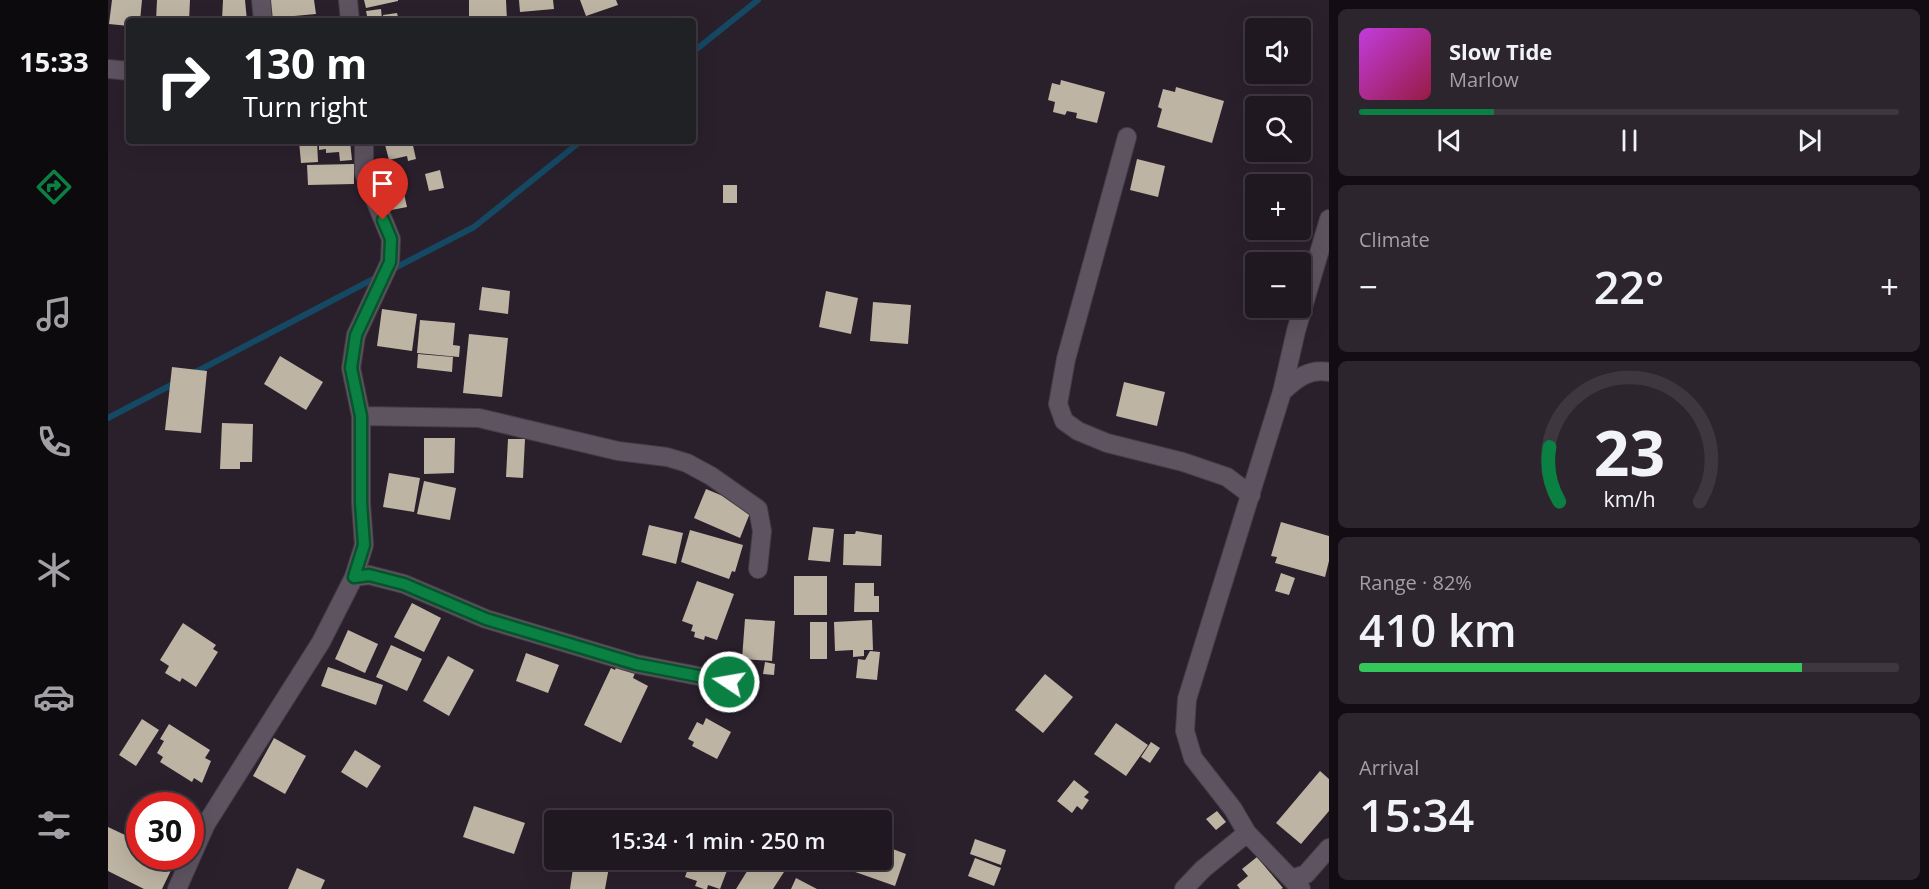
<!DOCTYPE html>
<meta charset="utf-8">
<style>
:root{--surface:#201821;--page:#2d252e;--text:#f1f3f6;--muted:#a2a0a5;--line:#3d373f;--accent:#0b8043}
body{margin:0;font-family:"Open Sans",sans-serif;background:var(--page);color:var(--text);height:100vh;display:flex;flex-direction:column;font-size:22px;white-space:nowrap}
*{box-sizing:border-box;margin:0}
p{font-size:20px;color:var(--muted)}
.icon{flex:none;width:33px;height:33px;fill:none;stroke:currentColor;stroke-width:2;stroke-linecap:round;stroke-linejoin:round}
.map{position:relative;flex:1;overflow:hidden}
.sheet{display:flex;flex-direction:column;gap:9px;padding:9px;background:#120d12;width:600px}
.sheet>*{flex:none}
.hud{position:absolute;left:18px;top:18px;width:570px;height:126px;border-radius:6px;box-shadow:0 6px 24px #0002,0 0 0 2px var(--line);background:#202124;color:#fff;overflow:hidden}
.fabs{position:absolute;left:1137px;top:18px;display:grid;gap:12px}
.fabs a{display:grid;place-items:center;width:66px;height:66px;border-radius:6px;background:var(--surface);box-shadow:0 6px 24px #0002,0 0 0 2px var(--line);font-size:30px}
.speed{position:absolute;left:18px;top:792px;display:flex;gap:12px;font-size:30px;font-weight:700;text-align:center}
.speed>*{display:grid;place-content:center;width:78px;height:78px;border-radius:50%;background:var(--surface);box-shadow:0 6px 24px #0002,0 0 0 2px var(--line);line-height:1}
.speed .limit{border:9px solid #d22;background:#fff;color:#111}
.pin{position:absolute;display:grid;place-items:center;width:51px;height:51px;color:#fff;margin:-62px -26px;border-radius:50% 50% 50% 0;rotate:-45deg;box-shadow:0 0 6px #0007}
.pin .icon{rotate:45deg}
.me{position:absolute;width:66px;margin:-33px;rotate:282deg;stroke-linejoin:round;filter:drop-shadow(0 0 4px #0008)}
.turn{display:flex;align-items:center;gap:21px;height:126px;padding:0 18px;font-size:27px}
.turn .icon{width:78px;height:78px;stroke-width:2.5}
.turn b{display:block;font-size:42px;line-height:51px}
.big{font-size:45px;font-weight:600;line-height:1.1}
.sheet .tile{flex:1;display:flex;flex-direction:column;justify-content:center;gap:9px;min-width:0;padding:0 21px;border-radius:9px;background:var(--page)}
.sheet .dial{align-items:center;gap:0}
.dial svg{height:156px;overflow:visible;fill:none;stroke:var(--line);stroke-width:7;stroke-linecap:round;text-anchor:middle}
.dial text{fill:var(--text);stroke:none}
.song{display:flex;align-items:center;gap:18px}
.cover{width:72px;height:72px;border-radius:9px;background:linear-gradient(135deg,hsl(290 70% 55%),hsl(340 70% 35%))}
.played{height:6px;border-radius:3px;background:linear-gradient(90deg,var(--accent) 25%,var(--line) 25%)}
.keys{display:flex;justify-content:space-around;direction:ltr}
.heat{display:flex;justify-content:space-between;align-items:center;font-size:33px;direction:ltr}
.charge{height:9px;border-radius:4px;background:linear-gradient(90deg,#34c759 82%,var(--line) 0)}
.trip{position:absolute;left:436px;top:810px;width:348px;height:60px;border-radius:6px;background:var(--surface);box-shadow:0 6px 24px #0002,0 0 0 2px var(--line);font-weight:600;line-height:60px;text-align:center}
main{display:flex;flex:1;min-height:0}
.tabs{display:flex;flex-direction:column;width:108px;justify-content:space-around;align-items:center;background:#0d0a0d;color:var(--muted)}
.tabs .icon{width:42px;height:42px}
.tabs .active{color:var(--accent)}
.tabs b{font-size:27px;color:var(--text)}
.map>svg:first-child{display:block}
.lines{fill:none;stroke-linecap:round;stroke-linejoin:round}
.stream{stroke:#144863;stroke-width:6}
.building{fill:#beb4a3}
.minor-casing{stroke:#453d46;stroke-width:20}
.minor{stroke:#5e5360;stroke-width:18}
.route-casing{stroke:#07532c;stroke-width:15}
.route{stroke:#0b8043;stroke-width:10}
</style>
<main>
<nav class="tabs">
<b>15:33</b>
<svg class="icon active" aria-label="directions" viewBox="0 0 24 24"><path d="M12 3l9 9-9 9-9-9zM9 14v-3h6M13 9l2 2-2 2"/></svg>
<svg class="icon" aria-label="music" viewBox="0 0 24 24"><path d="M9 18V5l10-2v13"/><circle cx="6" cy="18" r="3"/><circle cx="16" cy="16" r="3"/></svg>
<svg class="icon" aria-label="phone" viewBox="0 0 24 24"><path d="M5 4h4l2 5-3 2q2 4 5 5l2-3 5 2v4C11 20 4 13 5 4z"/></svg>
<svg class="icon" aria-label="climate" viewBox="0 0 24 24"><path d="M12 3v18M4 7l16 10M4 17L20 7"/></svg>
<svg class="icon" aria-label="car" viewBox="0 0 24 24"><path d="M5 17H2v-5l4-1 3-4h7l3 4 3 1v5h-3M9 17h6M6 11h13"/><circle cx="7" cy="17" r="2"/><circle cx="17" cy="17" r="2"/></svg>
<svg class="icon" aria-label="filters" viewBox="0 0 24 24"><path d="M4 7h16M4 17h16"/><circle cx="9" cy="7" r="2"/><circle cx="15" cy="17" r="2"/></svg>
</nav>
<div class="map">
<svg width="1221" height="889" viewBox="0 0 1221 889">
<rect width="100%" height="100%" fill="#2a202c"/>
<g class="lines">
<path class="stream" d="M585,52l65,-52
M283,270l83,-43 107,-86
M84,374l185,-97
M0,418l67,-35"/>
</g>
<path class="building" d="M4,0h30l-2,21h-11v5l-20,-2z
M49,0h33l-1,21h-33z
M115,0h22l2,21 -25,-1z
M162,0h44l2,14 -44,4z
M256,0h34v1l-32,7z
M361,0h37l1,21h-38z
M411,0h34l1,9 -34,3z
M472,0h36l2,5 -32,11z
M273,9l1,10 -14,2 -2,-10z
M289,13l2,8h-15l-1,-6z
M953,80l44,12 -8,31 -21,-5 1,-5 -10,-2 -2,4 -12,-3 2,-10 -7,-2 4,-17 8,2z
M1068,87l48,14 -12,42 -55,-16 5,-18 -4,-2 5,-18 12,3z
M191,141h18l1,21 -17,1z
M211,141h31l2,19 -12,1 -1,-9 -13,1v-4l-7,1z
M276,141h28l4,18 -8,2 -1,-5 -18,4z
M1029,159l28,7 -7,31 -28,-7z
M246,164v20l-46,1 -1,-20z
M332,170l4,18 -15,3 -4,-17z
M292,176l7,31 -21,4 -7,-30z
M615,185h14v18h-14z
M374,287l28,4 -2,23 -29,-4z
M718,291l32,7 -7,36 -32,-7z
M765,302l38,3 -3,39 -38,-3z
M274,309l35,5 -5,37 -35,-5z
M312,320l35,3 -2,22 7,1 -1,11 -42,-4z
M361,334l39,4 -6,59 -39,-4z
M310,354l35,3 -1,15 -35,-4z
M172,356l43,26 -17,28 -42,-26z
M64,367l35,4 -6,62 -36,-3z
M1016,382l41,10 -8,34 -41,-10z
M114,423l31,1 -1,38h-12v7h-20z
M316,438h31l-1,35 -30,1z
M400,439h17l-2,39 -17,-1z
M281,473l31,5 -6,34 -31,-5z
M316,481l32,7 -6,32 -33,-6z
M598,489l46,19 -12,30 -46,-20z
M1173,522l48,14v25l-4,16 -50,-14 2,-6 -6,-1z
M541,525l34,8 -7,31 -34,-9z
M705,527l21,2 -4,33 -22,-2z
M582,530l53,15 -8,27 -3,-1 -3,8 -48,-17z
M748,531l26,4 -1,31 -38,-1 1,-31h11z
M1173,573l14,5 -6,17 -14,-4z
M686,576h33v39h-33z
M589,581l37,13 -17,46 -12,-4 -1,4 -10,-3 1,-5 -4,-1 2,-6 -11,-4z
M747,583h19v13h5v16h-25z
M304,603l29,15 -17,34 -30,-15z
M637,619l30,2 -3,40 -30,-2z
M764,620l1,30h-9v6l-11,1v-7l-18,1 -1,-29z
M702,622h17v37h-17z
M75,623l33,22 -3,4 5,3 -22,35 -14,-9 -2,4 -15,-9 4,-7 -9,-6z
M240,630l30,14 -13,29 -30,-14z
M283,645l31,14 -15,32 -31,-14z
M762,651l10,1 -3,28 -21,-2 2,-19 7,1z
M418,653l33,12 -11,28 -32,-12z
M340,656l26,14 -25,46 -26,-15z
M657,662l10,2 -1,11 -11,-1z
M509,665l18,8 -2,5 15,8 -27,57 -37,-18 27,-57 4,2z
M220,667l55,18 -7,20 -55,-19z
M937,674l28,23 -30,36 -28,-23z
M598,718l25,14 -14,27 -25,-13 2,-4 -6,-3 9,-17 6,3z
M34,719l17,11 -23,36 -17,-11z
M1008,723l32,22 -22,31 -32,-22z
M61,724l41,26 -5,8 6,3 -9,22 -8,-5 -2,4 -32,-20 3,-5 -6,-4 7,-12 -4,-2z
M166,738l32,18 -21,38 -32,-18z
M1043,742l9,6 -10,15 -9,-6z
M247,750l26,16 -14,22 -26,-16z
M1212,771l9,8v32l-28,33 -25,-21z
M966,780l15,12 -5,5 5,3 -7,10 -5,-4 -5,7 -15,-12z
M366,806l51,17 -11,31 -51,-17z
M541,809l34,11h-38z
M1109,811l9,11 -10,8 -10,-11z
M0,827l32,15v14h29l7,4 -14,29h-18l-36,-18z
M867,839l31,11 -5,15 -31,-11z
M774,845l24,9 -11,32 -54,-19 2,-7h39z
M1149,857l26,31 -2,1h-41l-3,-4 11,-9 -6,-7z
M867,858l26,10 -7,18 -26,-10z
M583,860h40l-11,29 -12,-4 -1,4h-3l-9,-3 2,-5 -12,-4z
M646,860h9l21,12 -11,17h-37z
M466,861l35,6 -4,22h-35z
M189,868l28,12 -4,9h-33z
M688,878l21,11h-26z"/>
<g class="lines">
<g class="minor-casing">
<path id="minor" d="M153,0l2,21
M240,0l2,21
M0,69l21,2
M1019,137l-61,222 -8,45 6,17 14,10 29,12 76,19 44,15 24,18
M1174,392c14,-13 27,-24 47,-20
M253,416l118,2 139,33 49,6 20,6 24,13 47,33 4,22 -4,38
M246,577l15,-2 35,9 82,35 150,45 114,22
M1184,879l14,-5 23,-26
M69,889l29,-65 115,-182 33,-65 10,-32 -3,-42v-87l-10,-48 5,-33 34,-73 1,-23 -27,-66v-32
M1076,889l19,-20 44,-36
M1193,889l-54,-56 -14,-24 -40,-51 -8,-27 2,-32 95,-307 14,-61 33,-112"/>
</g>
<use href="#minor" class="minor"/>
</g>
<g class="lines">
<g class="route-casing">
<path id="route" d="M275,220l8,19 -1,23 -34,73 -5,33 10,48v87l3,42 -10,32 15,-2 35,9 82,35 150,45 93,18"/>
</g>
<use href="#route" class="route"/>
</g>
</svg>
<div class="fabs">
<a><svg class="icon" aria-label="sound" viewBox="0 0 24 24"><path d="M4 9h4l5-4v14l-5-4H4zM17 9q2 3 0 6"/></svg></a>
<a><svg class="icon" aria-label="search" viewBox="0 0 24 24"><circle cx="10" cy="10" r="6"/><path d="M15 15l6 6"/></svg></a>
<a>+</a>
<a>−</a>
</div>
<div class="speed"><div class="limit">30</div></div>
<div class="pin" style="left:275px;top:220px;background:#d93025"><svg class="icon" aria-label="arrive" viewBox="0 0 24 24"><path d="M6 21V4h12l-3 4 3 4H6"/></svg></div>
<svg class="me" style="left:621px;top:682px" viewBox="-20 -20 40 40"><circle r="17" fill="#0b8043" stroke="#fff" stroke-width="3"/><path d="M0-11L8 9 0 5-8 9z" fill="#fff"/></svg>
<div class="trip">15:34 · 1 min · 250 m</div>
<div class="hud">
<div class="turn"><svg class="icon" aria-label="right" viewBox="0 0 24 24"><path d="M7 20v-9h11M14 6l5 5-5 5"/></svg><div><b>130 m</b>Turn right</div></div>
</div>
</div>
<section class="sheet">
<div class="tile">
<div class="song"><i class="cover"></i><div><b>Slow Tide</b><p>Marlow</p></div></div>
<div class="played"></div>
<div class="keys"><svg class="icon" aria-label="previous" viewBox="0 0 24 24"><path d="M18 5L8 12l10 7zM5 5v14"/></svg><svg class="icon" aria-label="pause" viewBox="0 0 24 24"><path d="M8 5v14M16 5v14"/></svg><svg class="icon" aria-label="next" viewBox="0 0 24 24"><path d="M6 5l10 7-10 7zM19 5v14"/></svg></div>
</div>
<div class="tile"><p>Climate</p>
<div class="heat"><a>−</a><b class="big">22°</b><a>+</a></div>
</div>
<div class="tile dial"><svg viewBox="0 0 100 80">
<path d="M14 69A42 42 0 1 1 86 69"/>
<path d="M14 69A42 42 0 0 1 9 41" stroke="#0b8043"/>
<text x="50" y="56" font-size="32" font-weight="700">23</text>
<text x="50" y="72" font-size="11">km/h</text>
</svg></div>
<div class="tile"><p>Range · 82%</p><b class="big">410 km</b><div class="charge"></div></div>
<div class="tile"><p>Arrival</p><b class="big">15:34</b></div>
</section>
</main>
